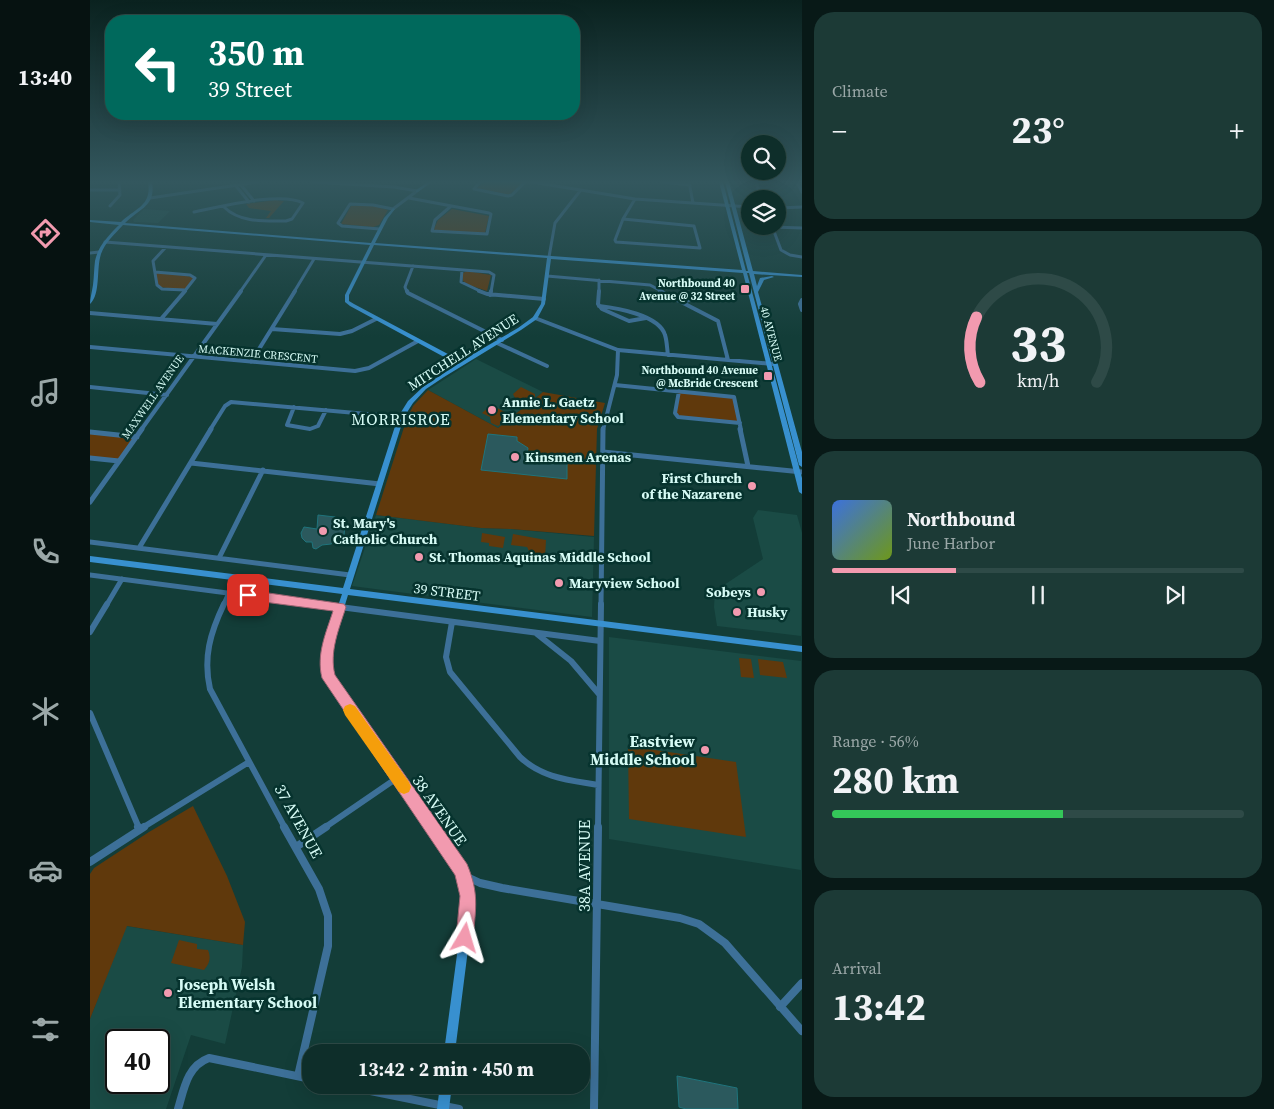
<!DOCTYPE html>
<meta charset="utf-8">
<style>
:root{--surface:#0e2e2a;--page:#1c3a36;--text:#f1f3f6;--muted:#9ba8a8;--line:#2e4a47;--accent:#f29aaf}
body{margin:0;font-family:"Source Serif 4",serif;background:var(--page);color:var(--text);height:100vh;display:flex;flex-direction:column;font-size:19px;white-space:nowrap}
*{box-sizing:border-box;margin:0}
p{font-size:16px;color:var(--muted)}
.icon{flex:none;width:28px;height:28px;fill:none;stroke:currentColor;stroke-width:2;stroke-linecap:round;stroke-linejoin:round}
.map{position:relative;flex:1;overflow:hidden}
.sheet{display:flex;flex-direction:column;gap:12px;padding:12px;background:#081917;width:472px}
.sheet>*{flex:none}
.guide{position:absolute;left:15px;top:15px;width:475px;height:105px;border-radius:20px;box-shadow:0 5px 20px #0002,0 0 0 1px var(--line);background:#00695c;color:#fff;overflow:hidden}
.buttons{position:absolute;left:651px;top:135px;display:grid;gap:10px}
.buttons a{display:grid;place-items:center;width:45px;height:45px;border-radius:50%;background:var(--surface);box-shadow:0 5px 20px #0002,0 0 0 1px var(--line);font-size:25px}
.speed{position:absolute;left:15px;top:1029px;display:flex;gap:10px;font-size:25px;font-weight:700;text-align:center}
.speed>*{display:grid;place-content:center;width:65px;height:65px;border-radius:50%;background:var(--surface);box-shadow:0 5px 20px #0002,0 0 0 1px var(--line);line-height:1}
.speed .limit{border:2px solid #111;border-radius:8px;background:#fff;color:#111}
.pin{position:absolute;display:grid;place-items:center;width:42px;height:42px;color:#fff;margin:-21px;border-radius:10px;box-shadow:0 2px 8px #0006}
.me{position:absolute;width:55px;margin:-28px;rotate:7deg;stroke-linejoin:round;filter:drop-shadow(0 0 4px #0008)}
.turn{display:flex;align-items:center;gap:18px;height:105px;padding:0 20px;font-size:22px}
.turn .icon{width:65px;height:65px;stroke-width:2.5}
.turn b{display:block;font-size:35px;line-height:42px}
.big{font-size:38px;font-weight:700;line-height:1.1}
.sheet .widget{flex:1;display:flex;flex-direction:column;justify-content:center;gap:8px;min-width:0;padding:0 18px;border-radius:20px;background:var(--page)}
.sheet .dial{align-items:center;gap:0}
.dial svg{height:130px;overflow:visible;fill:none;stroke:var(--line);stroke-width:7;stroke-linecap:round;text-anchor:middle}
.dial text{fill:var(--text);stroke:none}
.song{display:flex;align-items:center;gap:15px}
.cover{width:60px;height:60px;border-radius:8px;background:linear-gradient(135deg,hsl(220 70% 55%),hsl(80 70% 35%))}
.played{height:5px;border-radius:2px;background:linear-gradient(90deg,var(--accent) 30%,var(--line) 30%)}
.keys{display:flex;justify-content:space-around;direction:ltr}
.heat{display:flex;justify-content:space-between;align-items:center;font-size:28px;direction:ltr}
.charge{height:8px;border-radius:4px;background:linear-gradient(90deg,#34c759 56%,var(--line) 0)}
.trip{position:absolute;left:212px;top:1044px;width:288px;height:50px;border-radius:20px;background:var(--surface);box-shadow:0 5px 20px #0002,0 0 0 1px var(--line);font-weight:700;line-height:50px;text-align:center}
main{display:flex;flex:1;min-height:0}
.menu{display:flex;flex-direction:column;width:90px;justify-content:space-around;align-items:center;background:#061211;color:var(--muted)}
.menu .icon{width:35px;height:35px}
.menu .selected{color:var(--accent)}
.menu b{font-size:22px;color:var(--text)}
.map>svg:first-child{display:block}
.built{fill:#1a4b45;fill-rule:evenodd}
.green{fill:#60390c}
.building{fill:#2b595d;stroke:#1f747c}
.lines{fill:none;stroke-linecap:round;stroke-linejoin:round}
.street-far4{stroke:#3d7098;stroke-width:3}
.street-far3{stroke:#3d7098;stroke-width:4}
.street-far2{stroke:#3d7098;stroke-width:5}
.street-far1{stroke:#3d7098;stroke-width:6}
.street{stroke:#3d7098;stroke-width:8}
.secondary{fill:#3890cf;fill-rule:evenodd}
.route{fill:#f29aaf;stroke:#9d6472}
.slow{fill:#f59e0b}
.poi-dot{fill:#f29aaf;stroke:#06332e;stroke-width:2}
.labels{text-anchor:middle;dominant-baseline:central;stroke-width:5;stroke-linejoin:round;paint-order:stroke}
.far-poi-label{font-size:11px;font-weight:bold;fill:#d6fbf5;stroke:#06332e;text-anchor:end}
.far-street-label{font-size:11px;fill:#d6fbf5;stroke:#06332e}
.street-label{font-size:14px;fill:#d6fbf5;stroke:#06332e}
.poi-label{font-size:14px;font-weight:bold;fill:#d6fbf5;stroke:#06332e;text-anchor:start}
.quarter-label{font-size:16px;letter-spacing:1px;fill:#d6fbf5;stroke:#06332e}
.near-poi-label{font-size:16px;font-weight:bold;fill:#d6fbf5;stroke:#06332e;text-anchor:end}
.near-street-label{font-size:16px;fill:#d6fbf5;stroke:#06332e}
</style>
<main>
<nav class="menu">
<b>13:40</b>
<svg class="icon selected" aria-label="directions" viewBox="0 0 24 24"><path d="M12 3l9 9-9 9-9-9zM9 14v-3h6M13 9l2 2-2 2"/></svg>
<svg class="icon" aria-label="music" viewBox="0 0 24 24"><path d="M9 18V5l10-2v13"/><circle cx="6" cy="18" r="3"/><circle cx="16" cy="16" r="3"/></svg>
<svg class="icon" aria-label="phone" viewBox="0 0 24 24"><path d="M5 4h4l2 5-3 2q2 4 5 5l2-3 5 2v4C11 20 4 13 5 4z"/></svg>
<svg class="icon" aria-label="climate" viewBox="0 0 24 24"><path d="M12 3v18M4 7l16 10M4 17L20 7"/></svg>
<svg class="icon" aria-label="car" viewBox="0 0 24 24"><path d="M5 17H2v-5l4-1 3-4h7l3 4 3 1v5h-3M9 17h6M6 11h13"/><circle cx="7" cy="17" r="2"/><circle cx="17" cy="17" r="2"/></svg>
<svg class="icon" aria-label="filters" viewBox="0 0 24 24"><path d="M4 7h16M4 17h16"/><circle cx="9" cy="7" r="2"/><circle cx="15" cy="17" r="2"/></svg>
</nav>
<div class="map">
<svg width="712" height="1109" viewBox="0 0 712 1109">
<rect width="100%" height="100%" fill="#133d38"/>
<path class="built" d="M54,209l26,2 -12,12 -24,-1 -1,-2z
M386,359l67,33 -45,36 -70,-38z
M668,510l39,5 5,18 -1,103 -84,-10 -3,-19 1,-16 48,-32 -10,-41z
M286,515l105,13 30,1 83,8 -2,80 -240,-31z
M519,637l192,24v209l-192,-31z
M36,926l117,19 -1,22 -17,77 -34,-9 -25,74h-76v-90zM26,1040h43v42h-43z"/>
<path class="green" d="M394,182h39v1l-14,12 -32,-7z
M185,200l9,1 -15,17h-3l5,-7 -22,-3 -3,-4z
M279,205l19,5 -9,15 -6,2 -32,-3 10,-18z
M362,209l37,7 -4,17 -49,-2 -2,-2 4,-9z
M377,271l24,4 -4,16 -18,-6 -6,-4v-8z
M65,272l39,5 -9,13 -26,-3z
M431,387l14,7v3l-13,8 -6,-5 -3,-6z
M338,390l70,38 45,-36 62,11 -8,26 -3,107 -83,-7 -30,-1 -105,-13 31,-97 6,-12z
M589,391l55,6 6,26 -58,-5 -7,-5z
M401,405l20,10 -13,11 -7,-3 -1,-6 -8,-4z
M0,432l47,5 -18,24 -29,-3z
M392,533l23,4 -2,11 -14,-2v-3l-8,-1z
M423,534l33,6 -1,18 -3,2 -9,-1 -6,-12 -16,-2z
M649,658l12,1 3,19 -13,-1z
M668,659l25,3 4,16 -27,-3z
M538,746l108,16 10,75 -117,-18z
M103,806l34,70 18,46 -2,23 -116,-19 -37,93v-145l4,-6 55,-36z
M89,940l18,4v5l11,1c3,8 2,13 -4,20l-33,-7z"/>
<path class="building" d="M398,434l29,3v4l11,7 -1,7 40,4v20l-86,-9z
M228,515l17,2 10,7 -1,12 -13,8 -9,1 -6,4 -3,-1 -1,-6h-6l-4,-4 -1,-5 3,-6 13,2z
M587,1076l60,12 1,21h-52l-7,-2z"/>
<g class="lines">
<path class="street-far4" d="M224,182l80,5 23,4
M390,182l-6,7 34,7 4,-1 13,-13
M442,182l103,17 115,8
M573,182l27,3
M599,182l4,21
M666,182l3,9 7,8
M707,182l5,10
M151,185l13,16
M146,186l13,16
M0,190h30
M60,198l107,-16
M319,198l80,15 2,1 -4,20 -55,-3 3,-11 16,-14
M20,206l10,-11 -1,-13
M688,208l24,-1
M104,212c26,-5 87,-21 109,-9l-11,16 -6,2c-21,0 -46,2 -62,-14
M533,219l71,7 6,22 -84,-6 -1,-2z
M533,219l12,-20
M682,226l9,24 9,5 12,2
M682,227l30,1
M290,229l-38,-3 -4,-3 12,-19 23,1 20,4 24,-18
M15,242l384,30 5,3 -3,17
M76,247l-13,14 4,24 5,4 23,1
M0,253l9,-1
M459,257l6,-34 25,-32
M372,270l-1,12 21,10
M65,272l35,3 5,3 -11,14
M457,276l103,9 13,7
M150,292l26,-37
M204,292l20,-33
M317,292l-2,-5 8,-21
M509,292v-12"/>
<path class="street-far3" d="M317,291l1,2 94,47
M389,291l8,3 57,5
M509,291l-1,13 4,5 27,12 17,-3
M570,291l58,30 10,39
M400,295l1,-4
M712,300l-2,4 2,6
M594,302l24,-10
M509,306c18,2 60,9 66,29 2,6 2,14 3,20
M0,313l127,11
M445,318l83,32 155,14
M71,319l24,-28
M182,329l68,5 12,-3 24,-12
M407,343l50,23
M0,347l265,24 14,-3 49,-27
M161,362l44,-71
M525,385l119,12 7,33
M0,387l77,8
M589,391l-4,22 3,4 62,6
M204,407l-7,18 23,4 8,-3 8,-16
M51,430l100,-139
M120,430l15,-24 6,-4 170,15
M513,430l14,-55 1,-25"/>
<path class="street-far2" d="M650,429l8,37
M0,432l47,5
M513,452l199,20
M0,458l29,3
M101,463l189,21
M0,502l52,-73
M0,542l260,33
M49,548l72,-119
M129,558l44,-88
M0,575l237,31
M16,606l16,-27
M133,606l6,-13
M511,606l2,-177"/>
<path class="street-far1" d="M134,604c-14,29 -21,54 -14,85l75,139
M227,604l283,37
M362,622l-6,35 4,15 70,85c22,21 49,23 78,28
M0,632l17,-28
M447,634l34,27 28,33
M0,713l49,115
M52,828l107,-66
M234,828l73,-50
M508,828l3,-224"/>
<path class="street" d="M48,827l1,2
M194,827l35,62 9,27v30l-30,130
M206,847l30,-20
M0,862l54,-35
M375,876l15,7 22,5 178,30 19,6 26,19 77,88
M690,1007l22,-24
M251,1085l118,24
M88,1109c6,-20 9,-43 31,-51l102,21
M504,1109l4,-282"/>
<path class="secondary" d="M58,182h4c4,24 -12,26 -27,41l246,20 13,-25 9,-10 2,1 -7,9 -13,25 367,27 -23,-88h4l23,89h2l-23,-89h4l24,89 49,4v2l-48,-3 3,12 3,-8 12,-2 2,1 -10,3 -6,12 44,160v15l-3,-2 -50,-192h-2l55,205v16l-3,-2 -56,-219 -192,-14 -6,45 -8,15 -16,11 -77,47 -18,12 -13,14 -9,14 -54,172 452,57v6l-454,-57 -17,56 -1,15 7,19 122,173 12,25 3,19 -19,150h-11l20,-150 -3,-19 -8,-19 -123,-177 -8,-21 1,-15 19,-57 -252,-32v-6l253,32 55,-171 10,-16 15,-14 34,-23 -107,-58 -5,-4v-7l25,-50 -247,-20c-8,9 -18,17 -22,29 -5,15 0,40 -11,50 0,-6 2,-12 3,-19 1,-8 1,-16 2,-24 3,-15 14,-26 24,-36l-29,-3v-2l31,2c14,-14 31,-16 27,-40zM284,245l173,13 -6,46 -8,13 -15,11 -57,33 -107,-57 -5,-3v-6z
M338,182h4l-14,10h-2v-2z
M350,1085h12l-3,24h-12z"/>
</g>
<linearGradient id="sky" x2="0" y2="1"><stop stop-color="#0a221f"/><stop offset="0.54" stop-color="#33575e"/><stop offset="1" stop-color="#33575e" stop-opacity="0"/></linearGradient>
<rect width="712" height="337" fill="url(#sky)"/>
<path class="route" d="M158,590l96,14 2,3c-7,22 -17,45 -11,68l132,189c12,29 9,43 6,74l-2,6 -6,2 -6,-2 -3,-6 4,-42 -5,-21 -133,-197c-6,-24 4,-45 11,-67l-85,-11 -4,-2 -2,-3 2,-3z"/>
<path class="slow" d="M260,704l5,2 54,76 2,5 -2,5 -5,2 -5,-2 -54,-77 -2,-5 2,-4z"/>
<g class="poi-dot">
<rect x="650" y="284" width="10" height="10" rx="2.5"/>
<rect x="673" y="371" width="10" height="10" rx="2.5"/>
<circle cx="402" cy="410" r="5"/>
<circle cx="425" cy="457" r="5"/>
<circle cx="662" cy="486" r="5"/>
<circle cx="233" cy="531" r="5"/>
<circle cx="329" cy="557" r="5"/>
<circle cx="469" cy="583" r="5"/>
<circle cx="671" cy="592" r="5"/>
<circle cx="647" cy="612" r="5"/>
<circle cx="615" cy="750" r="5"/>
<circle cx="78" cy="993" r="5"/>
</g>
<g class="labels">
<g class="far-poi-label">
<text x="645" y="283">Northbound 40<tspan x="645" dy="13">Avenue @ 32 Street</tspan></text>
<text x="668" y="370">Northbound 40 Avenue<tspan x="668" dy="13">@ McBride Crescent</tspan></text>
</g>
<g class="far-street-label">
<text transform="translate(681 334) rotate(75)">40 AVENUE</text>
<text transform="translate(168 354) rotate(5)">MACKENZIE CRESCENT</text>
<text transform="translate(63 397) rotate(-55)">MAXWELL AVENUE</text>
</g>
<g class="street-label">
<text transform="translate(373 352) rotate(-33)">MITCHELL AVENUE</text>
<text transform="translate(357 592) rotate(7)">39 STREET</text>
</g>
<g class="poi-label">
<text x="412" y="402">Annie L. Gaetz<tspan x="412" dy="16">Elementary School</tspan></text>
<text x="435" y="457">Kinsmen Arenas</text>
<text x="652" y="478" text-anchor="end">First Church<tspan x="652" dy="16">of the Nazarene</tspan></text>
<text x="243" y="523">St. Mary's<tspan x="243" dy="16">Catholic Church</tspan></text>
<text x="339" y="557">St. Thomas Aquinas Middle School</text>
<text x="479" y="583">Maryview School</text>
<text x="661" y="592" text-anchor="end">Sobeys</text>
<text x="657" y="612">Husky</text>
</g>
<g class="quarter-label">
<text x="311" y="419">MORRISROE</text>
</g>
<g class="near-poi-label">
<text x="605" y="741">Eastview<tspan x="605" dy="18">Middle School</tspan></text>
<text x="88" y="984" text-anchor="start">Joseph Welsh<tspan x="88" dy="18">Elementary School</tspan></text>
</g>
<g class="near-street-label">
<text transform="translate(350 810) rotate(55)">38 AVENUE</text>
<text transform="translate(209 821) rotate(61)">37 AVENUE</text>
<text transform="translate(494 866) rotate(-90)">38A AVENUE</text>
</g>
</g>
</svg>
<div class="buttons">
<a><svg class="icon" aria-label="search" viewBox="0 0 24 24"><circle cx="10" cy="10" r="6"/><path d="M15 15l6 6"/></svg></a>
<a><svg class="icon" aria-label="layers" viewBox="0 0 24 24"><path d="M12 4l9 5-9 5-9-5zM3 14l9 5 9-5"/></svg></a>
</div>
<div class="speed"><div class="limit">40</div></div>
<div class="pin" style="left:158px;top:595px;background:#d93025"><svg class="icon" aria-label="arrive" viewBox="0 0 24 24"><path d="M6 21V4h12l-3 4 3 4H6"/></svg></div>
<svg class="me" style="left:375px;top:938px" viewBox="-20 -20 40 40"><path d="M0-17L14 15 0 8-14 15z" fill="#f29aaf" stroke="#fff" stroke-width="4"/></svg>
<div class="trip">13:42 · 2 min · 450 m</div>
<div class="guide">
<div class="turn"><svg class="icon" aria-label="left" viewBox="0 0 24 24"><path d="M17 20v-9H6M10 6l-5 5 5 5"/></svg><div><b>350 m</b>39 Street</div></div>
</div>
</div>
<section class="sheet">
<div class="widget"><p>Climate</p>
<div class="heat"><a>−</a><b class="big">23°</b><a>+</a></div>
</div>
<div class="widget dial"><svg viewBox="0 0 100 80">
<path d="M14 69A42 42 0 1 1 86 69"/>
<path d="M14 69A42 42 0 0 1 12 29" stroke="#f29aaf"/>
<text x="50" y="56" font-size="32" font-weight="700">33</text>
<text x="50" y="72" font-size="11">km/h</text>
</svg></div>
<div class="widget">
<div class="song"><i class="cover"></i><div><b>Northbound</b><p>June Harbor</p></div></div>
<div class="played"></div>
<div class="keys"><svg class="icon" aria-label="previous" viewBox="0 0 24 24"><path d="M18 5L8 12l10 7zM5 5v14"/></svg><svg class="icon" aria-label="pause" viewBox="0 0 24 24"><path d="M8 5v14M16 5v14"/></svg><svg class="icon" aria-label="next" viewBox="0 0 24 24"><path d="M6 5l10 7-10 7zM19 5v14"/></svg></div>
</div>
<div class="widget"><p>Range · 56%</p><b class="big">280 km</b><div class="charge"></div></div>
<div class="widget"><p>Arrival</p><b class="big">13:42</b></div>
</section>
</main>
